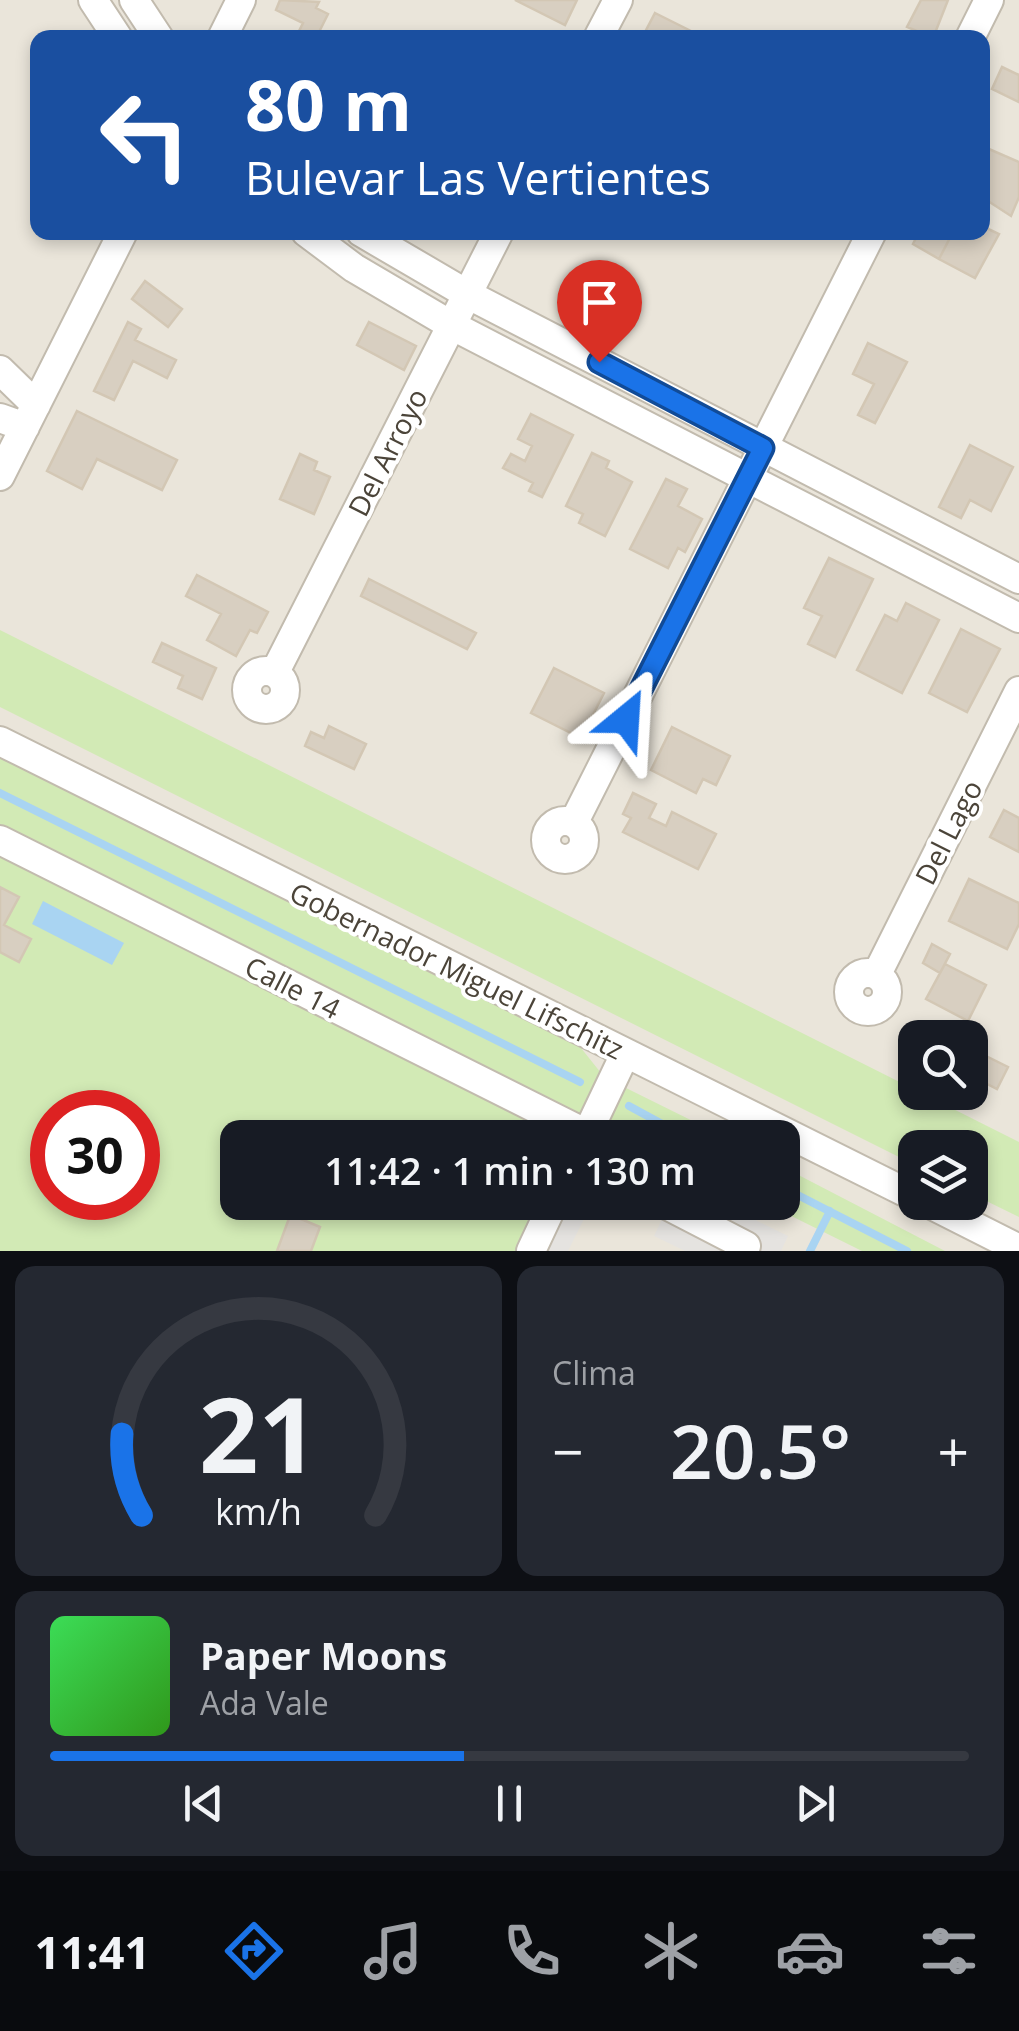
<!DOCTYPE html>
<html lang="es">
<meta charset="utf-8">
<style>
:root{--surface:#171b24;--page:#242831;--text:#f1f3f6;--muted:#9ea1a6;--line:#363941;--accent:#1a73e8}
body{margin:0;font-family:"Open Sans",sans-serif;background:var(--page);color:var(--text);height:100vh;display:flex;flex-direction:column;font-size:38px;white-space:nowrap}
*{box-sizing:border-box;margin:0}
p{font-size:32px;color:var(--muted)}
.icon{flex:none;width:55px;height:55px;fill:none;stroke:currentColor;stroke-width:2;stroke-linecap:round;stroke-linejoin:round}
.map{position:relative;height:1251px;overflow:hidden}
.drawer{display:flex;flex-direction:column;gap:15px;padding:15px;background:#0d0f14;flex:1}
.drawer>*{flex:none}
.banner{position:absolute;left:30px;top:30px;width:960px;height:210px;border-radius:20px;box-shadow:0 5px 15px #0003;background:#1a4fa0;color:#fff;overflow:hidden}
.fabs{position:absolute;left:898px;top:1020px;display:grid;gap:20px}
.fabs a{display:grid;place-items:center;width:90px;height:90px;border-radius:20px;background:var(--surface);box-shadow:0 5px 15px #0003;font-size:50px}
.speed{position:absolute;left:30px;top:1090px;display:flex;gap:20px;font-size:50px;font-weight:700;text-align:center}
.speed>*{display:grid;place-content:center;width:130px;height:130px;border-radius:50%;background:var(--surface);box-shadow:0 5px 15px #0003;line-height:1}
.speed .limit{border:15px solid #d22;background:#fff;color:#111}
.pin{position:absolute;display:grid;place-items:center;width:85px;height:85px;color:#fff;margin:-102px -42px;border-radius:50% 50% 50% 0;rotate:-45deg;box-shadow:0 0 10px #0007}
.pin .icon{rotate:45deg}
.me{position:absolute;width:110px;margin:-55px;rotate:27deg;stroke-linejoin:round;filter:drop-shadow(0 0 8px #0008)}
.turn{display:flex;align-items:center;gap:35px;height:210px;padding:0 50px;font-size:45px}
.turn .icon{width:130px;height:130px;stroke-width:2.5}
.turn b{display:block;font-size:70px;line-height:85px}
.big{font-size:75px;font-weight:600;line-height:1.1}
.drawer .card{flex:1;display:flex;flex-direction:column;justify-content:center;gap:15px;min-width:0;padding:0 35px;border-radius:20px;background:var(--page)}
.drawer .dial{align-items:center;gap:0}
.dial svg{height:260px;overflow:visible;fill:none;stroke:var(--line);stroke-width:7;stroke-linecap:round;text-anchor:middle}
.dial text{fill:var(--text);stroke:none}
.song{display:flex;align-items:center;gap:30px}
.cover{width:120px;height:120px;border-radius:15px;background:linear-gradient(135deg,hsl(130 70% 55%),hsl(110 70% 35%))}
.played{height:10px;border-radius:5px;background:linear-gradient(90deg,var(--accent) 45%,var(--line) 45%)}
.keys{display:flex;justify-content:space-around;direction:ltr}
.heat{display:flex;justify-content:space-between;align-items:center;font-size:55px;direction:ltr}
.drawer .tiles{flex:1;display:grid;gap:15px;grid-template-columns:1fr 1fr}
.card:last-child{grid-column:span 2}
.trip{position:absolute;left:220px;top:1120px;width:580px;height:100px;border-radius:20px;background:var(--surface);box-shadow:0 5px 15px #0003;font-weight:600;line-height:100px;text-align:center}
.dock{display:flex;height:160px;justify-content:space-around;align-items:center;background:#090b0e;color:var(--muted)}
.dock .icon{width:70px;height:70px}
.dock .on{color:var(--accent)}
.dock b{font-size:45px;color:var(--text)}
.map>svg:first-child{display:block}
.residential{fill:#eae5da;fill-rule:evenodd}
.green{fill:#d2eab5;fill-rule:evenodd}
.parking{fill:#e5e3e0}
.water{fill:#a9d4f2}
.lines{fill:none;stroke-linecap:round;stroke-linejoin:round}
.stream{stroke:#a9d4f2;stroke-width:8}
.building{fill:#d8cfc1;stroke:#d3c7b4;stroke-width:2.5}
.street-casing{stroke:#c2bbae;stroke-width:32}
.street{stroke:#fff;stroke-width:28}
.route-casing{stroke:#114b97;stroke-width:25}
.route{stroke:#1a73e8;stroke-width:18}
.labels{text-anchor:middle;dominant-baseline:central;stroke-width:8;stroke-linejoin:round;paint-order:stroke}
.street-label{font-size:28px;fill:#4b4439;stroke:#fff}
</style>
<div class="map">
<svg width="1019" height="1251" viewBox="0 0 1019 1251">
<rect width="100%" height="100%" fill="#f6f3ec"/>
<path class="residential" d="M0,0h1019v1251h-1019zM38,38h944v194h-944zM915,1038h55v54h-55zM52,1112h86v86h-86zM238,1138h544v64h-544zM915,1148h55v54h-55z"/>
<path class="green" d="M0,630l1019,512v75l-49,-24v-45h-55v17l-915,-458z
M0,757l581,291 20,25 -18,37 2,27 -347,1v64l316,1 -23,48h-531zM52,1112h86v86h-86z
M624,1087l101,50h-89l-31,-15z
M783,1167l162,84h-83l-97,-48 17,-1z"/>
<path class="parking" d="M567,1203h25l-24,48h-26z
M638,1203h83l67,33 -7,15h-96l-31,-15 10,-21z"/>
<path class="water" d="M43,901l81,42 -12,22 -80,-41z"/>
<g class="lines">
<path class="stream" d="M0,793l580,289
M629,1106l59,32
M782,1187l125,64
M810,1251l20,-40"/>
</g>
<path class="building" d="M280,0l39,2 -3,6 12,6 -12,24 -20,-1 7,-14 -27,-13z
M515,0h62l-12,25z
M921,0h27l-15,38 -26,-11z
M655,13l50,25h-54l-7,-4z
M1002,67l17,8v27l-27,-13z
M982,146l37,16v35l-8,19 -29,-19z
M982,226l17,8 -24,44 -36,-19 14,-27h29z
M919,232h34l-14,27 -26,-15z
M145,281l37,28 -14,18 -36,-28z
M128,322l13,7 -6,11 41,20 -9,18 -34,-17 -19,39 -20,-9z
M369,322l47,24 -12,24 -47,-25z
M868,343l39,19 -32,61 -17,-8 16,-31 -21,-10z
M77,411l100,49 -15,30 -65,-31 -15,30 -35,-18z
M531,414l42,21 -31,62 -13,-6 4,-8 -30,-15 8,-14 14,7 7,-15 -14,-7z
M970,445l43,22 -22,44 -21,-11 -9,18 -22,-11z
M592,453l17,8 -3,7 26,14 -27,54 -26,-13 4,-9 -17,-8z
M300,454l17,8 -3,8 16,7 -16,37 -34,-15z
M666,479l21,10 -9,17 24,13 -17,33 -7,-4 -10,20 -38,-19z
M829,558l44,21 -38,78 -27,-13 14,-28 -18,-8z
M197,575l71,37 -11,21 -7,-3 -14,26 -29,-16 14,-26 -35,-18z
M369,579l107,54 -9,16 -106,-53z
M906,603l33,17 -37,73 -45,-23 28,-55 12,6z
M961,629l39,20 -33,63 -38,-19z
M162,643l54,25 -14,31 -24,-11 5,-12 -30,-14z
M554,668l50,25 -23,45 -50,-25z
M329,726l37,18 -12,25 -49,-23 6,-14 13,6z
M672,727l58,29 -14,29 -13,-6 -7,14 -45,-23z
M633,793l23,11 -7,14 17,8 6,-14 44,22 -18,35 -75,-37 8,-14 -8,-4z
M1004,810l15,8v34l-29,-15z
M969,879l50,24v21l-12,25 -58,-28z
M0,887l19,10 -15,28 27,14 -12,23 -19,-10z
M932,944l18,10 -10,19 -17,-10z
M945,964l41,21 -18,36 -42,-22z
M921,1022l30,16h-36v20l-9,-5z
M970,1048l38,19 -11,22 -27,-14z
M295,1202h13l-7,17 19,8 -9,24h-34z"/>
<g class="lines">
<g class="street-casing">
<path id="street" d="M93,0l25,38
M134,0l25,38
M222,38l19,-38
M598,38l20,-38
M970,38l19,-38
M306,232l48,36 97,57 568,293
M361,232l106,62 552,285
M0,370l36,35
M0,418l25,9
M0,476l123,-244
M247 690a19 19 0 1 1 38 0a19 19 0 1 1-38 0Z
M275,672l224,-440
M0,741l915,456
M546 840a19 19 0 1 1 38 0a19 19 0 1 1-38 0Z
M574,822l298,-590
M0,840l587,294
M849 992a19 19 0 1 1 38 0a19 19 0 1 1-38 0Z
M877,974l142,-283
M585,1138l40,-84
M661,1202l85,44
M926,1202l93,47
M531,1251l23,-49"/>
</g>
<use href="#street" class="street"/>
</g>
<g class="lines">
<g class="route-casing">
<path id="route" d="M599,362l164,86 -137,271"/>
</g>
<use href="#route" class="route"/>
</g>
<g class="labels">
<g class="street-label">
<text transform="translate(387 452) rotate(-63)">Del Arroyo</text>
<text transform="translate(948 832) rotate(-63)">Del Lago</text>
<text transform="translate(457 970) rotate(26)">Gobernador Miguel Lifschitz</text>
<text transform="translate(293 987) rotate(27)">Calle 14</text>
</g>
</g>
</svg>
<div class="fabs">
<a><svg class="icon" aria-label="search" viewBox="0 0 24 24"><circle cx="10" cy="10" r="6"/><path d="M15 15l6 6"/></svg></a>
<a><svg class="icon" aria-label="layers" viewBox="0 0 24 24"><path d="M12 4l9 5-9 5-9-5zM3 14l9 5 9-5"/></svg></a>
</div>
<div class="speed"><div class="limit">30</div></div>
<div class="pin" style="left:599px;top:362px;background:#d93025"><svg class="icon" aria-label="arrive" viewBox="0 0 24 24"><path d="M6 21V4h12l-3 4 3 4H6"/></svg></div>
<svg class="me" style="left:626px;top:719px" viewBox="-20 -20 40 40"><path d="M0-17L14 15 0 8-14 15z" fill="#1a73e8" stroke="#fff" stroke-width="4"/></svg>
<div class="trip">11:42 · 1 min · 130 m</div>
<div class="banner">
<div class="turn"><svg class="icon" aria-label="left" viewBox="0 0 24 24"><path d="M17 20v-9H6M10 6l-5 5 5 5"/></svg><div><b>80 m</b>Bulevar Las Vertientes</div></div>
</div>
</div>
<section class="drawer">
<div class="tiles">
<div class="card dial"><svg viewBox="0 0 100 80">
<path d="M14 69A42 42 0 1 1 86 69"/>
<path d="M14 69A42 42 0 0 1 8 44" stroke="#1a73e8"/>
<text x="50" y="56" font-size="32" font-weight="700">21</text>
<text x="50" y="72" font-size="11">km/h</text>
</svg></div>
<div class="card"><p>Clima</p>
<div class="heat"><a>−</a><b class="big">20.5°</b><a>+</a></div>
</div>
<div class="card">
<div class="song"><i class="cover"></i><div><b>Paper Moons</b><p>Ada Vale</p></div></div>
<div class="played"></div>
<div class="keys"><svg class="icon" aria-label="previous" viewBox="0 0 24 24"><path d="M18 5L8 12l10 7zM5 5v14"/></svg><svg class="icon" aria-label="pause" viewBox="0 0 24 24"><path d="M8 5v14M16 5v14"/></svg><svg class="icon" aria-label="next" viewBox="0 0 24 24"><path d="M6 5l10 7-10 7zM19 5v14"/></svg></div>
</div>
</div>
</section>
<nav class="dock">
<b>11:41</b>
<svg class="icon on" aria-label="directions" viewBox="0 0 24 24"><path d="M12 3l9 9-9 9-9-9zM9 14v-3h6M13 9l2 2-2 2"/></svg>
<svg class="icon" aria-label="music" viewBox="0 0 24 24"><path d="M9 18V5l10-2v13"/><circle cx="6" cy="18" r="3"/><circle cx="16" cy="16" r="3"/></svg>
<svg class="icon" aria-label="phone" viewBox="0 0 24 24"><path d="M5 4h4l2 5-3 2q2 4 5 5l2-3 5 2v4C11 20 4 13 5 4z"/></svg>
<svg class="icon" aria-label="climate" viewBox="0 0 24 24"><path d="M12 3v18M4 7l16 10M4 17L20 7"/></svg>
<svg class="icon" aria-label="car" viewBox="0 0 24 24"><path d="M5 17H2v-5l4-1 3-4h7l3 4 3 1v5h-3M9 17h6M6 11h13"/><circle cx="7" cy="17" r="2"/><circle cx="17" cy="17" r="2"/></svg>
<svg class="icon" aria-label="filters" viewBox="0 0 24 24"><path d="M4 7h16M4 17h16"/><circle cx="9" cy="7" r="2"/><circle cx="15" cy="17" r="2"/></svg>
</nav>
